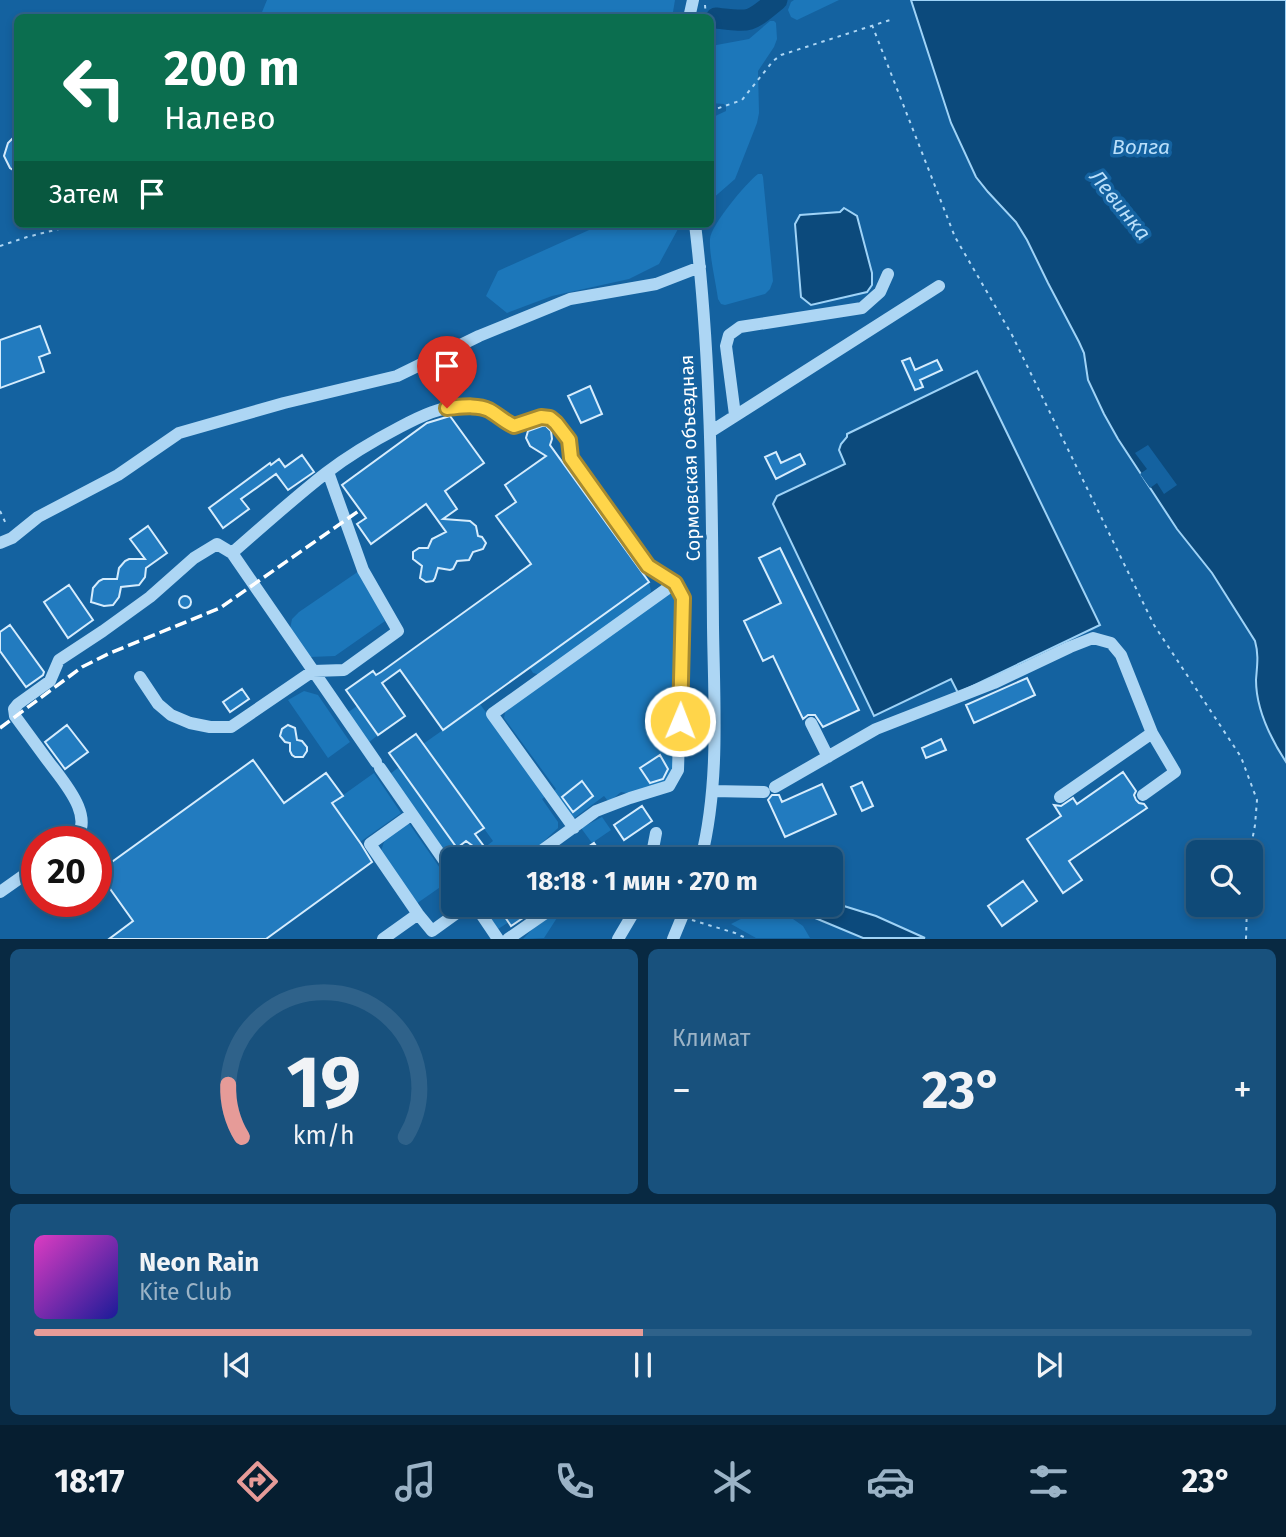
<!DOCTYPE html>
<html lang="ru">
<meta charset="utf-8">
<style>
:root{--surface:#0f4a78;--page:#18517d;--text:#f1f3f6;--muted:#9bb3c6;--line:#2f628a;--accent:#e69b98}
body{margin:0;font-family:"Fira Sans",sans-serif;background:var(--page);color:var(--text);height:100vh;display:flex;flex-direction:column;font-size:26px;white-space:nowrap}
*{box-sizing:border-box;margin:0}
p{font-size:23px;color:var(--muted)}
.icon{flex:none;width:38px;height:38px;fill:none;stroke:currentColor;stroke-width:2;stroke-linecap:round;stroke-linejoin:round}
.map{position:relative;height:939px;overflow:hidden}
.details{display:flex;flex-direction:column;gap:10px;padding:10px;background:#082942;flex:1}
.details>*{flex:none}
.guide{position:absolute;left:14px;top:14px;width:700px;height:214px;border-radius:10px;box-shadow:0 4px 10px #0003,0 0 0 2px var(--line);background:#0b6e4f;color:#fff;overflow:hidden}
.tools{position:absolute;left:1186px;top:840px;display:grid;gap:14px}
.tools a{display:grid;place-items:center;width:77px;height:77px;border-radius:10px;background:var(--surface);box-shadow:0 4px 10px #0003,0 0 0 2px var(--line);font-size:35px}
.speed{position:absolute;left:21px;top:826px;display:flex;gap:14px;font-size:35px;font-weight:700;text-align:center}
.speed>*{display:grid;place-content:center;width:91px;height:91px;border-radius:50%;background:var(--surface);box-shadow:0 4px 10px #0003,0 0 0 2px var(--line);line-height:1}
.speed .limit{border:10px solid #d22;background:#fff;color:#111}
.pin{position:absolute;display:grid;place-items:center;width:60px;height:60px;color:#fff;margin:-72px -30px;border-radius:50% 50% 50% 0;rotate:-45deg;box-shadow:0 0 7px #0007}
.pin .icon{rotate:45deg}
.me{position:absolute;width:77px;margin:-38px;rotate:1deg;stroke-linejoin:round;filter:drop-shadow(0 0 5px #0008)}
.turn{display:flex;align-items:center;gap:24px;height:147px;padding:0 35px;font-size:32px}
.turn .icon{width:91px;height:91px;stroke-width:2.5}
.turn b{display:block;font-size:49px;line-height:60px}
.then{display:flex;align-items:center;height:66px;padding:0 35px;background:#0003;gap:14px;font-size:26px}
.big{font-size:52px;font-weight:700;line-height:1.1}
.details .widget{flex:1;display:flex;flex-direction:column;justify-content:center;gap:10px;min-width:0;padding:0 24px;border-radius:10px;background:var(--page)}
.details .dial{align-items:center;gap:0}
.dial svg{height:182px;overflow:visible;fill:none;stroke:var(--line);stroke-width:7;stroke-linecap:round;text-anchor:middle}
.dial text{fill:var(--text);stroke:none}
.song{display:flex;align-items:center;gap:21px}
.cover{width:84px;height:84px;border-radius:10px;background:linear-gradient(135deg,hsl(310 70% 55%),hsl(240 70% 35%))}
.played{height:7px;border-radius:4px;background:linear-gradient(90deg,var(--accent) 50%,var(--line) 50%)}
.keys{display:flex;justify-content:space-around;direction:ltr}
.heat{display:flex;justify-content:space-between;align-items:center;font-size:38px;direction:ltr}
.details .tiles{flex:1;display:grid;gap:10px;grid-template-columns:1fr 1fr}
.widget:last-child{grid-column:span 2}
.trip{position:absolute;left:441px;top:847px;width:402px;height:70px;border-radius:10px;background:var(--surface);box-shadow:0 4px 10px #0003,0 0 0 2px var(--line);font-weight:700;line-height:70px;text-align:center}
.tabs{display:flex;height:112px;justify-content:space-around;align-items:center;background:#061e30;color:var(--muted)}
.tabs .icon{width:49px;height:49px}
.tabs .current{color:var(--accent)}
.tabs b{font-size:32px;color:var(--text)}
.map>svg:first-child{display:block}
.green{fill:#1c77ba}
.water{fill:#0c4a7c;stroke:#9fd3f7;stroke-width:2}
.pier{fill:#1462a0}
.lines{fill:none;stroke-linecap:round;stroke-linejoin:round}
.river{stroke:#0c4a7c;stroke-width:21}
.building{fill:#227bbf;stroke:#d5ecfd;stroke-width:2}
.path{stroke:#add6f4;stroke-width:2;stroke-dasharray:3.5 5;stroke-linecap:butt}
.minor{stroke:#add6f4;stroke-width:12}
.rail{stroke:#fff;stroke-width:3.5;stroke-dasharray:12 5;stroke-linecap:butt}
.route-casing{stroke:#a68a30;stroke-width:18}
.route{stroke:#ffd54a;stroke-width:12}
.labels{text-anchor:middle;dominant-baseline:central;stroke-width:7;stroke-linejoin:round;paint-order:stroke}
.street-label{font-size:19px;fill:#fff;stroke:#1462a0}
.water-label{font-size:21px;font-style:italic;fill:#badffa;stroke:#1462a0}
</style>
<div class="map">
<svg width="1286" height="939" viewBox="0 0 1286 939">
<rect width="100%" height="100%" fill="#1462a0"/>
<path class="green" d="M267,0h408l-3,18h-145l-2,-5 -1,5 -264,-1z
M794,0h45l-42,20 -6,-3 -3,-7 3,-8z
M770,21h4l2,2 1,16 -3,8 -16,24 1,42 -2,10 -22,56 -24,21v-82l15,-7v-4l-2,-3 -13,-1v-57l38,-7z
M758,174h4l1,3 10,104 -3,8 -5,5 -40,11 -4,-1 -3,-5c-2,-16 -9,-44 -8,-60 1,-14 36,-56 48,-65z
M599,224h79v5l-19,35 -30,15 -77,17 -45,17 -21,-17 12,-25 100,-45z
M359,571l26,50 -50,35 -25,1 -20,-28 2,-10 7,-7z
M649,582l2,9 -3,7 -107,77 -8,-2 -3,-5z
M668,592l7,2 4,6 -4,164 -7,19 -36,11 -11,-2 -12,10 -5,-6 -31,23 -20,-27 3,-3 -52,-71 2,-10z
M304,691l14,4 32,47 -22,16 -40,-58z
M480,704l66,92 -4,3 16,23v6l-17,16 -22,15h-40l-4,-4 18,-14 -70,-97z
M357,706l21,29 -10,8 -21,-30z
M399,767l58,81 -11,7 -56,-81z
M374,773l27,40 -41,29 -28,-39z
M602,817l9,13 -19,13 -11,-15z
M408,822l41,59 -33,23 -36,-50 5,-15z
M484,905h13l12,17 -11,7 -13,-19z
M563,905l1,2 -20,31 -21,1 20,-21z
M768,905h5l30,21 7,12h-54l-25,-14z"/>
<path class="water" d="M911,0h375v762c-15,-23 -30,-54 -30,-82 1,-14 3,-25 -1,-39l-43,-68 -35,-44 -59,-90 -14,-25 -16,-34 -4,-27 -5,-11 -31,-59 -21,-43 -11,-18 -28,-30 -12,-15 -25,-54z
M844,208l13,8 15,57v12l-5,7 -56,13 -10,-8 -6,-73 5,-9 40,-3z
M977,371l123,254 -142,68 -7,-14 -77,37 -101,-212 4,-8 68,-32 -6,-14 2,-6 6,-7v-3z
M831,902l45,14 49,22h-62l-79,-33h47z"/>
<path class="pier" d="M1148,445l29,40 -13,9 -7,-11 -7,5 -10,-14 7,-5 -12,-16z"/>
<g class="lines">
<path class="river" d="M716,18c36,4 33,5 61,-18"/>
</g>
<path class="building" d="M18,133v40l-8,-5 -6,-12 4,-13z
M40,326l10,27 -11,4 5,15 -44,16v-48z
M910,358l5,12 22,-10 5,10 -22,10 3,7 -8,3 -13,-29z
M590,386l12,28 -21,9 -13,-27z
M450,416l34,47 -39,28 12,18 -14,10 27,2 6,5 2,10 4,1 4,6 -3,6 -10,3 -4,8 -12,1 -4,8 -3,1 -12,-2 -3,10 -2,3 -7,1 -6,-4 2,-12 -9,-7v-7l6,-4h9l4,-9 14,-7 -20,-28 -55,40 -14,-20 9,-6 -24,-33 85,-62z
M542,426h4l5,5 1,8 -2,6 99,137 -206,148 -43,-60 -18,13 23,33 -27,19 -32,-45 27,-19 3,4 5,-3 150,-108 -35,-48 20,-14 -11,-17 41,-29 -16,-10 -4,-8 2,-7z
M776,452l5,11 19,-9 5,10 -29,15 -11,-22z
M302,455l12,17 -26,18 -12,-16 -35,25 8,10 -26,19 -14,-20 61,-45 1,2 8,-6 6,8z
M148,526l19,27 -21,15 -1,9 -6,8 -18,2 -2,10 -6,8 -9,1 -13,-4 2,-14 6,-7 4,-2h14l2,-11 6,-7 4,-2h16l-15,-20z
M780,548l79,162 -36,17 -8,-12h-7l-5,4 -30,-63 -10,5 -19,-40 37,-18 -22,-45z
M69,585l24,35 -25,18 -24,-36z
M179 602a6 6 0 1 1 12 0a6 6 0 1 1-12 0Z
M10,625l34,47 -1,3 -17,12 -26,-36v-19z
M1027,678l8,17 -61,28 -8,-18z
M242,689l7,10 -19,13 -7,-10z
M67,725l21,27 -23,17 -20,-27z
M288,725l7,3 2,12 5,1 5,6v4l-4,6h-8l-3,-2 -2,-4v-8l-5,-1 -5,-6 2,-7z
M416,734l68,94 -9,6 8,11 -6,4 -11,-8 -9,7 -68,-95z
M941,739l5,11 -20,8 -4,-10z
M660,755l8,14 -5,10 -13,4 -10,-15z
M253,760l31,43 42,-30 17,23 -11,7 29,41 11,18 -106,77h-157l24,-18 -35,-49z
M1123,772l13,19 -2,4 2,5 3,3 5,1 3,4 -78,53 13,19 -19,13 -36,-54 34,-23 -7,-11 7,1 12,-8 4,6z
M582,781l11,15 -20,16 -11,-15z
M862,782l11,24 -11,5 -11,-24z
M822,784l14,30 -51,23 -17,-37 4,-5h7l3,7z
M642,806l10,15 -28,19 -10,-15z
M594,843l11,16h-35z
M1023,881l14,20 -35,25 -14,-20z
M497,905h45l-31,21z"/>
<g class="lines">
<path class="path" d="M705,5l1,13
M872,25l83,212 57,98 142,290 87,132 16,43 -2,25 -5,27
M710,111l32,-11 31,-39 8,-6 109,-35
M0,246l27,-9 52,-13
M0,511l7,15
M692,920l43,13 13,6
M1246,939l1,-34"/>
<path class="minor" d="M689,18l4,-18
M695,224c16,133 17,269 18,403 1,77 7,156 -12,232
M735,415l-9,-69 3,-11 11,-8 122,-19 18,-16 8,-18
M710,432l229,-146
M0,543l12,-5 26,-21 80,-42 61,-42 105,-30 113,-27 82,-40 91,-37 86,-15 44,-17
M232,553c31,-27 62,-55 94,-80 22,-17 49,-33 74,-46 21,-11 41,-21 65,-21 24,1 29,11 49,20l27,-9 9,1 6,5 13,17 2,19 77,107 27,17 8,16 -5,171 -9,16 -39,12 -34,13 -66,48
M140,677l18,27 13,11 19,8 20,4h21l82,-56 31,-1 54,-39 -35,-61 -35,-98
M811,723l17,34
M380,768l73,105
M775,787l101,-58 118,-46 76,-36 23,-9 18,5 10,12 31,78 23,39 -32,23
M712,791l52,1
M1060,797l92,-64
M412,814l-42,30 48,70 14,17 36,-26
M574,828l-82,-114 183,-131
M71,842c29,-21 -9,-62 -23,-81 -11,-15 -22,-30 -33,-45l-1,-7 4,-5 32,-23 9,-21 44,-29 47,-34 44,-39 23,-14 15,9 144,209
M458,859l10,-7 6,7
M651,859l5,-26
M0,892l37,-26
M475,905l23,34
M383,939l35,-25
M508,939l49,-34
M618,939l20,-34
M673,939l14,-34"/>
<path class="rail" d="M0,728l82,-61 28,-14 110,-45 140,-98"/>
</g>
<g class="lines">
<g class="route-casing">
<path id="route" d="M447,408c13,-1 30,-4 42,2 9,5 16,12 25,16l27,-9 9,1 6,5 13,17 2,18 77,108 27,17 8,15 -3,123"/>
</g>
<use href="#route" class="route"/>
</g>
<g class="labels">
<g class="street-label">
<text transform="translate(690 458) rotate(-92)">Сормовская объездная</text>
</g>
<g class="water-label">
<text x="1141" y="147">Волга</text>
<text transform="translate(1120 205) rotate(51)">Левинка</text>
</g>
</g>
</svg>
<div class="tools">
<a><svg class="icon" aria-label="search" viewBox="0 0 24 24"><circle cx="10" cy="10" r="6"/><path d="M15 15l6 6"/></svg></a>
</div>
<div class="speed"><div class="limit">20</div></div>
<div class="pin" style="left:447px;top:408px;background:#d93025"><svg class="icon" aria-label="arrive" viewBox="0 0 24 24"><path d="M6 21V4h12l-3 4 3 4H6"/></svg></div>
<svg class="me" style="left:680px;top:721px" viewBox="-20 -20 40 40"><circle r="17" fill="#ffd54a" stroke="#fff" stroke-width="3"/><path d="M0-11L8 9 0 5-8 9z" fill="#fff"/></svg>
<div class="trip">18:18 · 1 мин · 270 m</div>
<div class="guide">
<div class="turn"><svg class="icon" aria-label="left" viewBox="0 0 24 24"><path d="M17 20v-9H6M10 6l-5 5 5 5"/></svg><div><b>200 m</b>Налево</div></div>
<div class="then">Затем<svg class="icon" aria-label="arrive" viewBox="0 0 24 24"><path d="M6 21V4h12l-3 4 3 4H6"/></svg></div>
</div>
</div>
<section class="details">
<div class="tiles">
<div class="widget dial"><svg viewBox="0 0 100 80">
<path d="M14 69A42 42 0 1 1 86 69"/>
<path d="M14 69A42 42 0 0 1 8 46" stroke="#e69b98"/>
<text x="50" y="56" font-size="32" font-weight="700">19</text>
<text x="50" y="72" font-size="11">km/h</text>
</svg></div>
<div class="widget"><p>Климат</p>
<div class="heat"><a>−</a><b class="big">23°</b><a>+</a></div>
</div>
<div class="widget">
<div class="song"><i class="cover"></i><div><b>Neon Rain</b><p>Kite Club</p></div></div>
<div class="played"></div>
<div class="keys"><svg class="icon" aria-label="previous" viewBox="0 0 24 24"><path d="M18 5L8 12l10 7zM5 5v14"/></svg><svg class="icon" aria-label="pause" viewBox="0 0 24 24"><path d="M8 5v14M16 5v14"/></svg><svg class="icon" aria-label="next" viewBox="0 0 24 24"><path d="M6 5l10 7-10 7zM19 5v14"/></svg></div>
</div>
</div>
</section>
<nav class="tabs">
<b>18:17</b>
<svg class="icon current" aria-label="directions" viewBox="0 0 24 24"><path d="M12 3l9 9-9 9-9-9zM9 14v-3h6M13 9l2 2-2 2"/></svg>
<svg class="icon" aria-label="music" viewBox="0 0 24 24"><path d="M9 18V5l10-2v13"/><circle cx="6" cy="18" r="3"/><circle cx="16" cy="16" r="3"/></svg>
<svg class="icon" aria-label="phone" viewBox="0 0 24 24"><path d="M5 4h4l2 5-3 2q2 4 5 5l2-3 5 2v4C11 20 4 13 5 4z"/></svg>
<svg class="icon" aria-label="climate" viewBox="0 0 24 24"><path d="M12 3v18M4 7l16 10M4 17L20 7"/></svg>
<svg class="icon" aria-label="car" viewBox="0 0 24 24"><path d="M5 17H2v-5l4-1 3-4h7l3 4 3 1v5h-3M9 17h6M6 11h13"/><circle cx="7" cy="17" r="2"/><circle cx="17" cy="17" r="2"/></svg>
<svg class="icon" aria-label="filters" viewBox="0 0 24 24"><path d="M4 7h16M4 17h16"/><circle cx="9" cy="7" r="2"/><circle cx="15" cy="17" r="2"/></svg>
<b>23°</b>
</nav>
